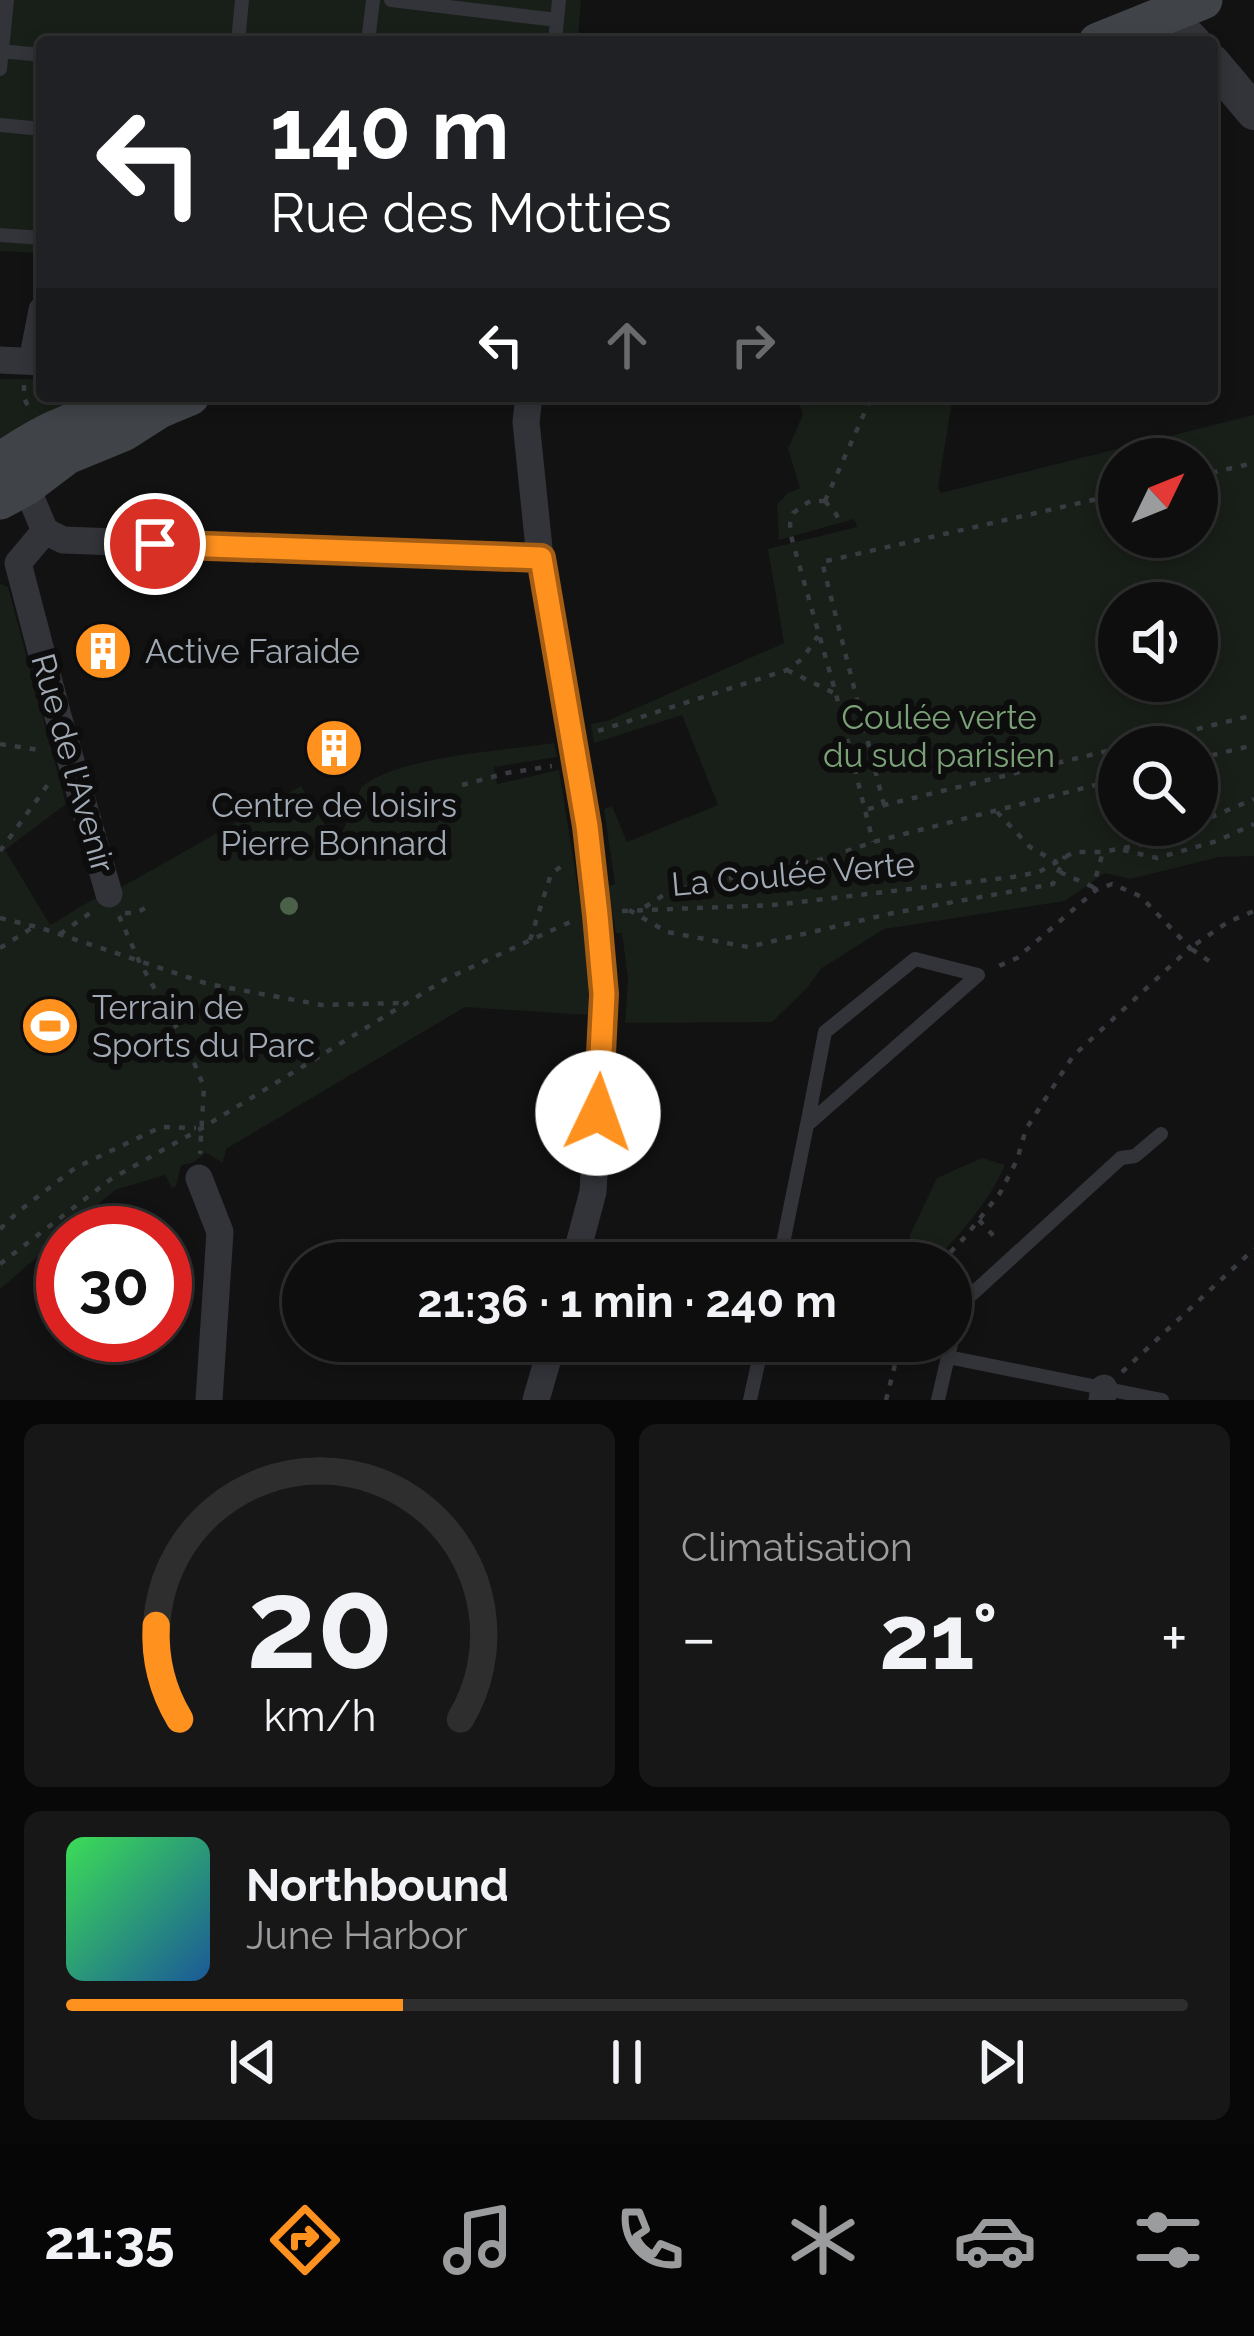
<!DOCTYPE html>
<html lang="fr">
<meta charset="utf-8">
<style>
:root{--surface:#0e0e0e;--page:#171717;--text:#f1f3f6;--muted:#9b9c9e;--line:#2e2e2e;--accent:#ff911e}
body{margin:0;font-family:Raleway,sans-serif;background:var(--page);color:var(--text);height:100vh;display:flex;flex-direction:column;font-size:45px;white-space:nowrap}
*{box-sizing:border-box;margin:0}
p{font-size:39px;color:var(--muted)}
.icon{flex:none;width:66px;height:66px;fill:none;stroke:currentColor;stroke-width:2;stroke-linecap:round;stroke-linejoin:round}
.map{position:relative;height:1400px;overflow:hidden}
.drawer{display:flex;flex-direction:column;gap:24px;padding:24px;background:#080808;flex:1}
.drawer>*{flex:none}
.hud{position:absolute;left:36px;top:36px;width:1182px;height:366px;border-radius:12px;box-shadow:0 6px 18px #0003,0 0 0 3px var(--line);background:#202124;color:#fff;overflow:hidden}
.needle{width:78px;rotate:47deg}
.tools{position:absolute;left:1098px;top:438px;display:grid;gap:24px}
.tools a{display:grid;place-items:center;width:120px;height:120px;border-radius:50%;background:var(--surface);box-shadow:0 6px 18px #0003,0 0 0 3px var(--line);font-size:60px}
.speed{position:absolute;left:36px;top:1206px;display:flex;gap:24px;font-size:60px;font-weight:700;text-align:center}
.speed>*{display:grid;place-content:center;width:156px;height:156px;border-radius:50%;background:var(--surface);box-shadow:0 6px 18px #0003,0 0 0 3px var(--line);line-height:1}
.speed .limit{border:18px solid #d22;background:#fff;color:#111}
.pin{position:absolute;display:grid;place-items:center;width:102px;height:102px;color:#fff;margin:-51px;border:6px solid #fff;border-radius:50%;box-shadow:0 3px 12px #0007}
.me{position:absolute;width:132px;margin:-66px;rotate:3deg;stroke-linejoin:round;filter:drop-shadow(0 0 9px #0008)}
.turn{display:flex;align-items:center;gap:42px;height:252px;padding:0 36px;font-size:54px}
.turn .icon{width:156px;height:156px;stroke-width:2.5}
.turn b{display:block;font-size:84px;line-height:102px}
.lanes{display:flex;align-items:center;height:114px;padding:0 36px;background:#0003;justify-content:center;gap:60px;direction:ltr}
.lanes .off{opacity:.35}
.big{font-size:90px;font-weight:700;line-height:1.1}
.drawer .widget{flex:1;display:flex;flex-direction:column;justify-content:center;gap:18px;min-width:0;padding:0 42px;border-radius:18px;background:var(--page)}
.drawer .dial{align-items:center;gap:0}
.dial svg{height:312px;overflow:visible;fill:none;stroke:var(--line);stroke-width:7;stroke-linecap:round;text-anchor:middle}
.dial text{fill:var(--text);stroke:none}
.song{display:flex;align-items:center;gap:36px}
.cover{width:144px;height:144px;border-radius:18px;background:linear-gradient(135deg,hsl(130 70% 55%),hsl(210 70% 35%))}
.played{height:12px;border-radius:6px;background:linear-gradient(90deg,var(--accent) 30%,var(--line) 30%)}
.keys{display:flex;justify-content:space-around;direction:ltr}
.heat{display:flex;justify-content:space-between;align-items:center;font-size:66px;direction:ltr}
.drawer .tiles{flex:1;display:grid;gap:24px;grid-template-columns:1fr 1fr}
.widget:last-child{grid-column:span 2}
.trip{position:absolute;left:282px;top:1242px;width:690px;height:120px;border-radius:60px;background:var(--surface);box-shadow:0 6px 18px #0003,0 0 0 3px var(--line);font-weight:700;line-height:120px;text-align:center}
.menu{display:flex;height:192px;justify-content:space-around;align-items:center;background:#060606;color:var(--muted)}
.menu .icon{width:84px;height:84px}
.menu .on{color:var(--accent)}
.menu b{font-size:54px;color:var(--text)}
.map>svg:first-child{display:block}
.green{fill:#181e18;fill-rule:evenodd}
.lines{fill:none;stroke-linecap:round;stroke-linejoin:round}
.path{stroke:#383b40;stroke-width:4.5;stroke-dasharray:6 9;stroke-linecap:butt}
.service{stroke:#323439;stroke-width:14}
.minor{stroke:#323439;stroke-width:27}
.tertiary{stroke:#323439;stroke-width:36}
.secondary{stroke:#404449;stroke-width:39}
.tree{fill:#4c614a}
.route-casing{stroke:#a65e14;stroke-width:30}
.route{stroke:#ff911e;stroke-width:21}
.labels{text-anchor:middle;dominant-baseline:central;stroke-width:12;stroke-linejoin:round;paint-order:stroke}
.poi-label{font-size:33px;fill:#a2abb5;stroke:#0d0d0e;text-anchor:start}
.park-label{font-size:33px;fill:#7ba277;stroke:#0d0d0e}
.street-label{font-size:33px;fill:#a2abb5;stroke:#0d0d0e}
</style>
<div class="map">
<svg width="1254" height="1400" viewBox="0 0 1254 1400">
<rect width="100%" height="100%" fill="#121213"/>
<path class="green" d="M0,0h581l-3,42h-536v211l-42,-2z
M0,379h42v17h94l-3,4 -44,8 -89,42z
M797,396h156l-15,91 3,6 313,-78v441l-35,1 -89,22 -25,-6 -40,28 -181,28 -62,39 -16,21 -34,33 -147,1 3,-44 -6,-46h-6l-8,-47 7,-2 -11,-75 8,-3 15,36 91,-37 -36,-90 -88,28 -3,-19 16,-3 177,-78 -16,-94 89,-22 -3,-8 -75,21 -2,-36 11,-11 12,-5 -12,-39 15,-35zM1119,459h78v78h-78zM1119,603h78v78h-78zM1119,747h78v78h-78z
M0,584l8,3 58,217 -61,46 45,75 42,-25 17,-6 192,-108 36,59 24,-57c32,-31 146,-38 193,-45l3,14 -63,10 3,17 62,-14 19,119h7l4,80 -1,46 -123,-8 -239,142 -3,14 -17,-10 -14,10 -11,2 -5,21 -4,2 -7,-13 -50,15 -115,99z
M982,1158l23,7c-17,39 -44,67 -72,98h-11l-13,-26 28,-59z"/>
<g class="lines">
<path class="path" d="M24,385v13l5,10
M1197,476l57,-13
M825,501h-15l-17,12 -3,11 1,12 45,158 37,148
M825,501l47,-105
M825,501l11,13 5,10
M787,670l49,24
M598,731l189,-61 15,-11 16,-23
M0,744l39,6
M1124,747l130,-32
M1197,759l57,-14
M462,785l45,-12 45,-7
M884,805l-62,-243 297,-68
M868,809l251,-61
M997,812l33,35 26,15
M1197,823l57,-24
M1123,850l34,8 60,-17 37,-17
M0,851l49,-68
M1060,872l33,15
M1096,890l-3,-3 10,-35
M645,907l25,-16 157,-33 46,-16 246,-63
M629,910l38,22 81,15 145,-34 160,-29 12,-28
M622,911l151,-6 240,-28 26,-5 35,-20h29l45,-9 44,-18
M125,913h11l13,-7
M119,916l20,45 49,87 16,39 -4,67
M0,918l41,10 167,56 114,21 79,-2
M60,934l30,-21
M530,940l21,-66 12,-9
M0,948l35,-22
M1209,961l-19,-13 38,-26 26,-11
M979,1220l20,22
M0,1229l19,-18 56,-43 86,-41 35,1
M940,1263l26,-27 34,-43 17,-33 9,-31 47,-73 117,-108 -50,-52 -28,-12 -16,6 -79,68 -23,10
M0,1264l111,-85 91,-51 244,-149 124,-57
M1122,1372l132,-123
M886,1400l15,-59"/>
<path class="service" d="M391,0l166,20 2,-20
M238,42l4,-42
M368,42l5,-42
M555,42l2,-22
M0,51l42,4
M0,69l7,-69
M0,125l42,4
M0,235l42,3
M807,1125l18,-93 90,-73 63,16
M779,1263l28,-138 171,-150
M948,1357l214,43
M750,1400l13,-59
M938,1400l22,-95 161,-147 14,-2 26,-22"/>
<path class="minor" d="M0,360l42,2
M32,361l10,-51
M529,396l-3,26 14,136 47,268 17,168 -11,198 -19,71
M15,480l11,6 19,45 18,9 477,18
M45,531l-27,32 40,153 51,178
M199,1178l21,54 -11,168
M536,1400l17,-59
M1102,1400l2,-12"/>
<path class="tertiary" d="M1167,16l26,26
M1212,62l42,50"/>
<path class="secondary" d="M1098,42l105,-42
M0,462c36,-24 73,-46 117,-50
M0,500l26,-14 41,-31 56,-23 36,-23 31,-13"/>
</g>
<circle class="tree" cx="289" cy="906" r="9"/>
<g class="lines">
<g class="route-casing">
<path id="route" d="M155,544l386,14 46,268 10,89 7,79 -6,119"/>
</g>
<use href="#route" class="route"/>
</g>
<defs>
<g id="building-disc" transform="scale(3)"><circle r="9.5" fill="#ff911e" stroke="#0d0d0e"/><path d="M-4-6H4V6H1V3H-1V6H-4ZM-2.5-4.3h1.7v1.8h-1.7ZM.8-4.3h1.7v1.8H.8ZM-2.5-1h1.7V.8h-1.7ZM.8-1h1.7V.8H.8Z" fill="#fff"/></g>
<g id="stadium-disc" transform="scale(3)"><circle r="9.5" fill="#ff911e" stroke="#0d0d0e"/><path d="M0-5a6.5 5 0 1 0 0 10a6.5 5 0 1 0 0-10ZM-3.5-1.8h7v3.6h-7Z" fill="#fff"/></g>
</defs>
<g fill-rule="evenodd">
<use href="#building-disc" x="103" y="651"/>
<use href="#building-disc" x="334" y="748"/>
<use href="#stadium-disc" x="50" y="1026"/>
</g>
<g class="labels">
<g class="poi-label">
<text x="145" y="651">Active Faraide</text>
<text x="334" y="805" text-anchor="middle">Centre de loisirs<tspan x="334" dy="38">Pierre Bonnard</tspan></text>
<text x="92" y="1007">Terrain de<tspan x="92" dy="38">Sports du Parc</tspan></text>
</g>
<g class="park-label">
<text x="939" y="717">Coulée verte<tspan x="939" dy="38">du sud parisien</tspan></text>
</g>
<g class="street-label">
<text transform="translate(73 763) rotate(74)">Rue de l'Avenir</text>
<text transform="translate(793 874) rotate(-5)">La Coulée Verte</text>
</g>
</g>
</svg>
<div class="tools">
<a><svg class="needle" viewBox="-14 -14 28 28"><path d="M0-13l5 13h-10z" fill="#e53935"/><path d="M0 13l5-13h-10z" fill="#9b9c9e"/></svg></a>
<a><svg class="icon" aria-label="sound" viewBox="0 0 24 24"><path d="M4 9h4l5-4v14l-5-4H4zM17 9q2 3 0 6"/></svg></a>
<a><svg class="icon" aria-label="search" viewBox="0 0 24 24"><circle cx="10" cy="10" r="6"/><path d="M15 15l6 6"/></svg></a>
</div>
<div class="speed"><div class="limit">30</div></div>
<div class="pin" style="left:155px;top:544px;background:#d93025"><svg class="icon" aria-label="arrive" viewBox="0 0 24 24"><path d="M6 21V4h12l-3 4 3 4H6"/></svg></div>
<svg class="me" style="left:598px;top:1113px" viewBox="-20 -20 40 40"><circle r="19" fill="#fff"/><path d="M0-13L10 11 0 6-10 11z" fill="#ff911e"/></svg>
<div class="trip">21:36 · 1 min · 240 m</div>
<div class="hud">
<div class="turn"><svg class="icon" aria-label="left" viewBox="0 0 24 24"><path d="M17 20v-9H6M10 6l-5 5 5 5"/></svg><div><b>140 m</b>Rue des Motties</div></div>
<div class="lanes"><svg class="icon" aria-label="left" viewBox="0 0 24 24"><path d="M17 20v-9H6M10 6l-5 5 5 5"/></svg><svg class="icon off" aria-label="ahead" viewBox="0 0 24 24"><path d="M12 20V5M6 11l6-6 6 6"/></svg><svg class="icon off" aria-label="right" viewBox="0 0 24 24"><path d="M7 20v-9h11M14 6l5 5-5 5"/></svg></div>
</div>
</div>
<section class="drawer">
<div class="tiles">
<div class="widget dial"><svg viewBox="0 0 100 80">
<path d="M14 69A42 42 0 1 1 86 69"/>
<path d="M14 69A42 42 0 0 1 8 45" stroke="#ff911e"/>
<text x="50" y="56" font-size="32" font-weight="700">20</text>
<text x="50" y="72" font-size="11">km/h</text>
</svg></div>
<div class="widget"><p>Climatisation</p>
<div class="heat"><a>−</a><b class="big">21°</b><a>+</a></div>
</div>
<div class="widget">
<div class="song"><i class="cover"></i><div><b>Northbound</b><p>June Harbor</p></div></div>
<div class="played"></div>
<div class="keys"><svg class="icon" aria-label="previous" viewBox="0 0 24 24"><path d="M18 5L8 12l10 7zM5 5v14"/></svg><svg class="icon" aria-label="pause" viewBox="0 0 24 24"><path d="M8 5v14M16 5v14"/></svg><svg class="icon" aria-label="next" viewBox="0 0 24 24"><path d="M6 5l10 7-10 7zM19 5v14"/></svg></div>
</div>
</div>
</section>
<nav class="menu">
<b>21:35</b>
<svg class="icon on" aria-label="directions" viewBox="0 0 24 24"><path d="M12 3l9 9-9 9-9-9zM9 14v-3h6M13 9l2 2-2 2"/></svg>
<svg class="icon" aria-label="music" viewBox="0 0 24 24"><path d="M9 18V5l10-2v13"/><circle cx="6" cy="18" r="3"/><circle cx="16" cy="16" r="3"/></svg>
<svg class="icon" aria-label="phone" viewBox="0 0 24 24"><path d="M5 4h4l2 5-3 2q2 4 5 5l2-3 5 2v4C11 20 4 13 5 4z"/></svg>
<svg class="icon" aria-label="climate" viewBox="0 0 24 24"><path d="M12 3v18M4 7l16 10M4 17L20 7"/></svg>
<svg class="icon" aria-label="car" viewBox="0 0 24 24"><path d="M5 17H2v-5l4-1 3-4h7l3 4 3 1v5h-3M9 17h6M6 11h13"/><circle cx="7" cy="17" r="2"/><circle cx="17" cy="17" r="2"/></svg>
<svg class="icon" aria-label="filters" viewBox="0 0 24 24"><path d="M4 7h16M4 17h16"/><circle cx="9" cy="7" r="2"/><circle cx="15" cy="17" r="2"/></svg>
</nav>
